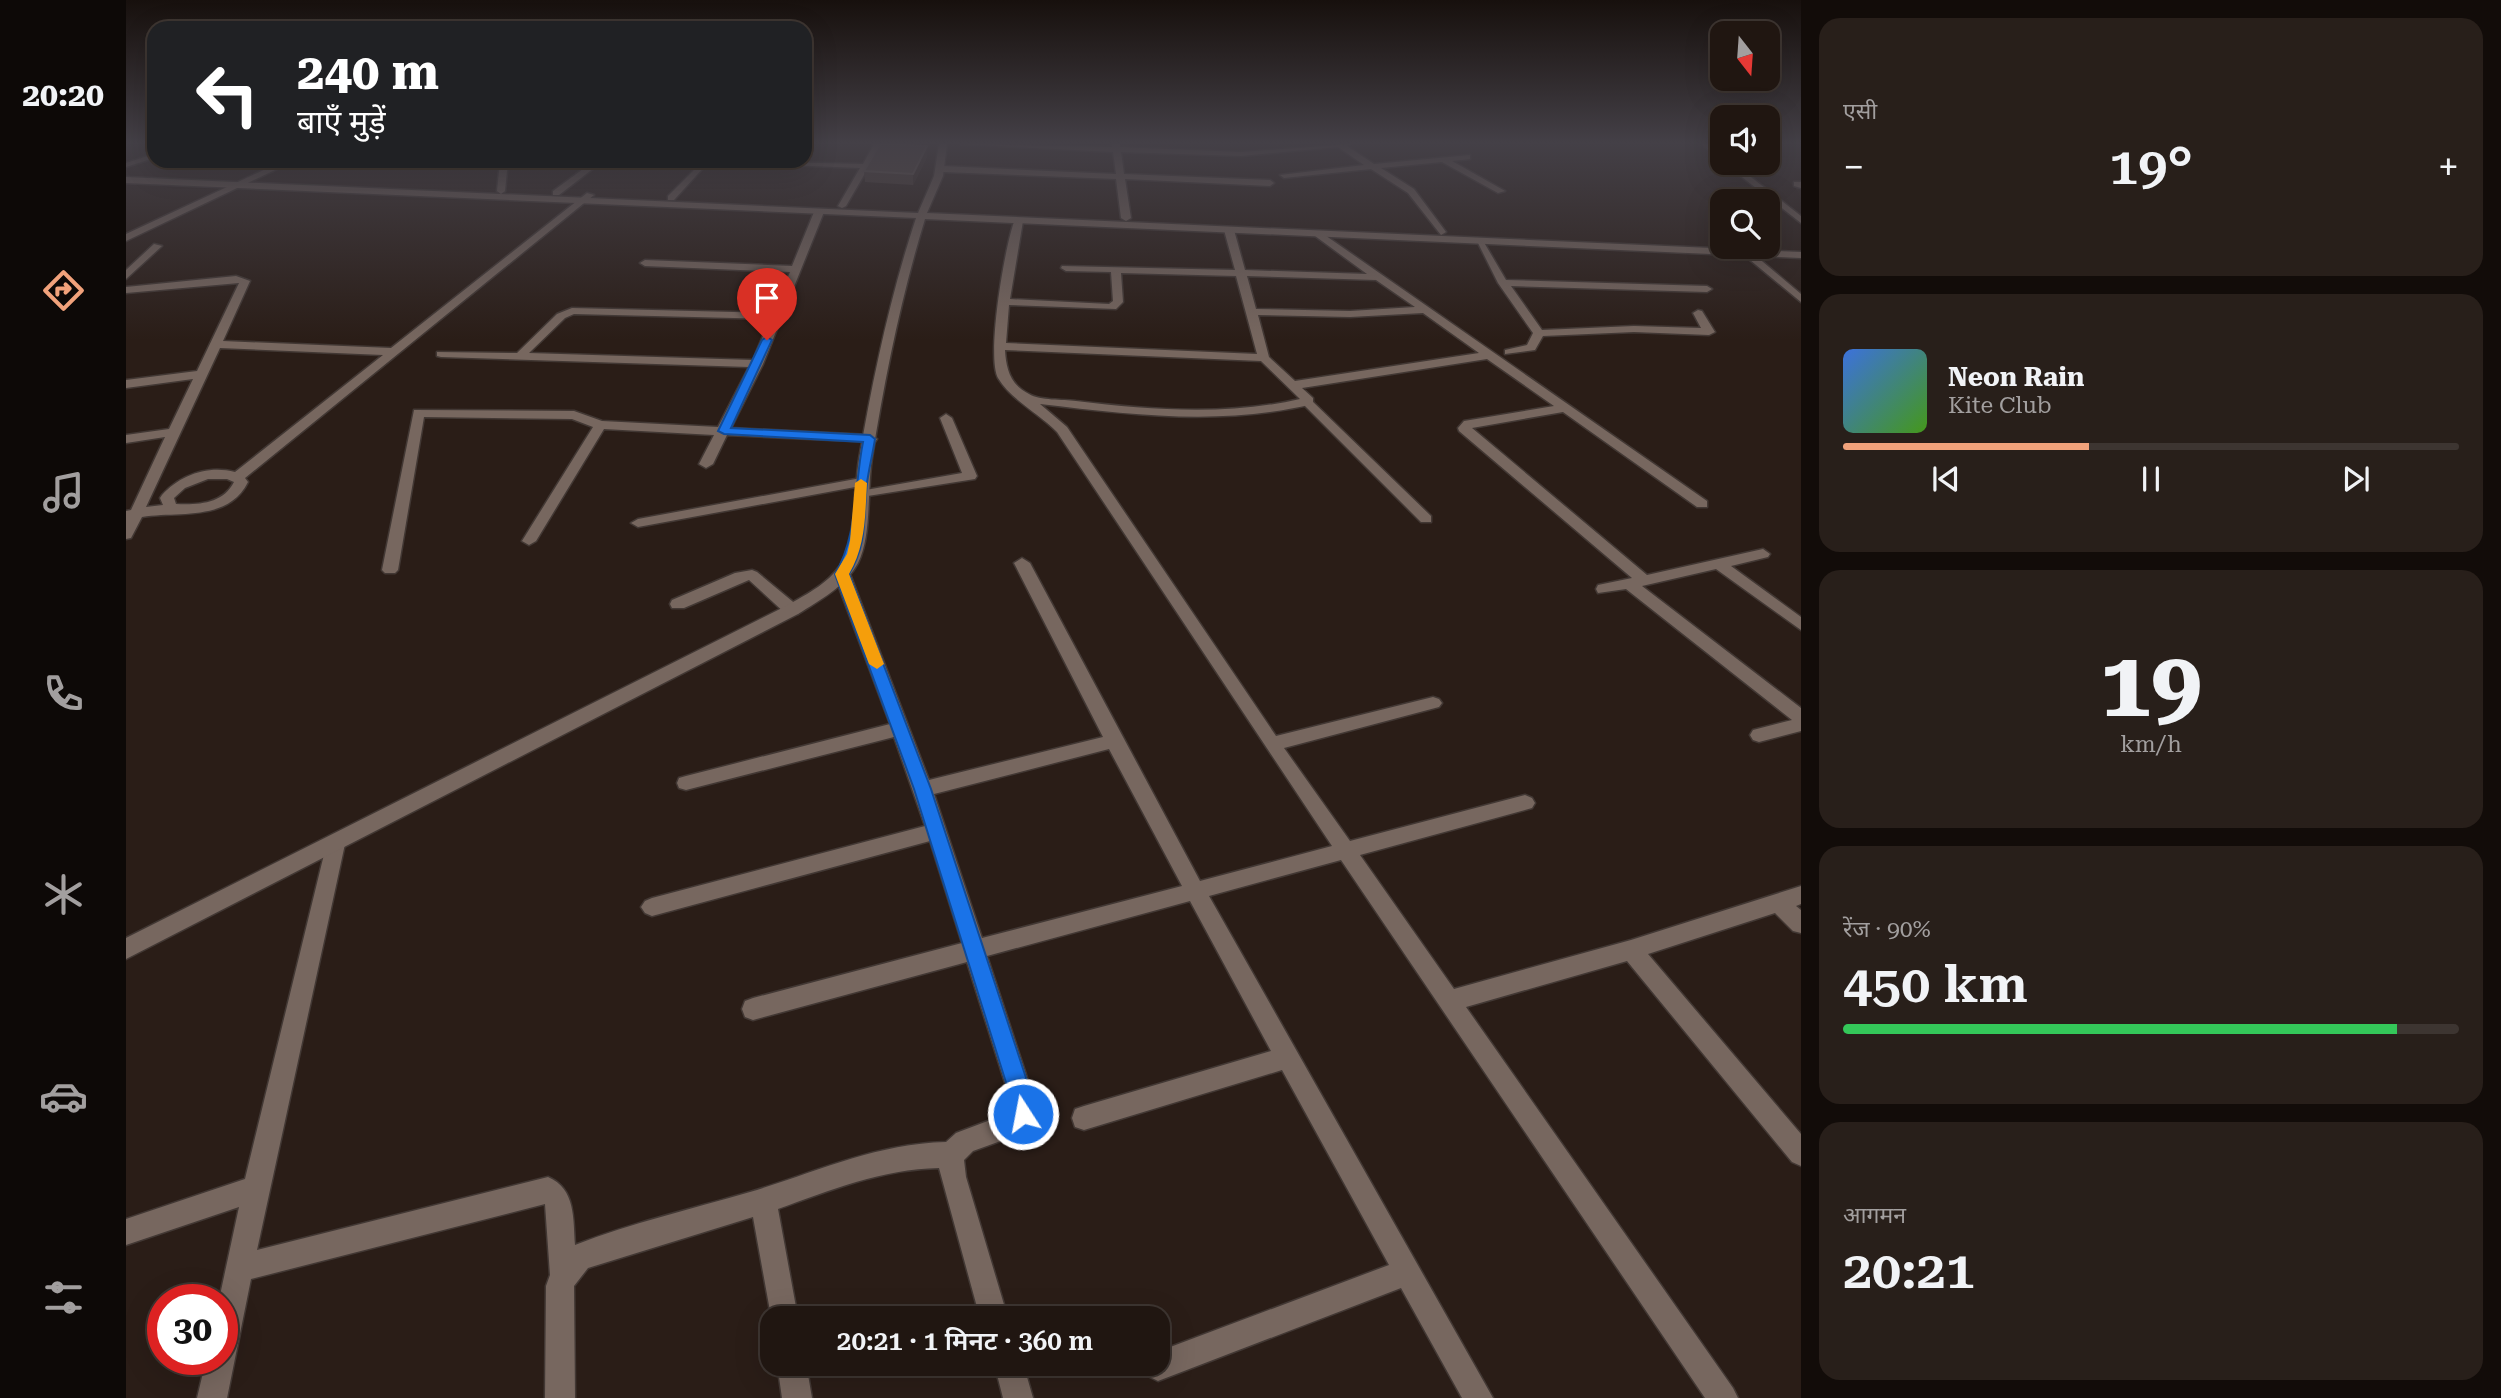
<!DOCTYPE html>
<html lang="hi">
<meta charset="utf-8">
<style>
:root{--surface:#201611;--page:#281f1a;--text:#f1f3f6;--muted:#a29f9f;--line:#3d3531;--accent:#f1a27b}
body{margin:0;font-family:"Roboto Serif","Noto Sans Devanagari",serif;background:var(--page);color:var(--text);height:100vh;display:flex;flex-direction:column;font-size:26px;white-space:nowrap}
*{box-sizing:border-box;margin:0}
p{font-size:23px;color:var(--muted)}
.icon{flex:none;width:38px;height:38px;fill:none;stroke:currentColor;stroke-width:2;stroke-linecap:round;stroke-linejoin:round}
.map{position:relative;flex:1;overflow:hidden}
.sheet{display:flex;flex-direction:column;gap:18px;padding:18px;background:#120c09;width:700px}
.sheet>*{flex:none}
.top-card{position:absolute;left:21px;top:21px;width:665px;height:147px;border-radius:21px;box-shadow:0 7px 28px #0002,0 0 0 2px var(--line);background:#202124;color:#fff;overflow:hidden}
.needle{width:46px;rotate:163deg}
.controls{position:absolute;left:1584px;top:21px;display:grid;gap:14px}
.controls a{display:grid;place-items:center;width:70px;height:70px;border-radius:14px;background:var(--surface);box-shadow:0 7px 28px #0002,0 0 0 2px var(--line);font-size:35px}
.speed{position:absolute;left:21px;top:1284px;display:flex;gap:14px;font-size:35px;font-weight:700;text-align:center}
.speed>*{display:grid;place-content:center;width:91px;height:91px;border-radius:50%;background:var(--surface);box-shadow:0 7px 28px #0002,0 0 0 2px var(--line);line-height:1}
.speed .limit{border:10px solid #d22;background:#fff;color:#111}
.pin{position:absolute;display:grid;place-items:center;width:60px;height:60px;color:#fff;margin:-72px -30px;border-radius:50% 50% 50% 0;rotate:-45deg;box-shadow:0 0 7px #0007}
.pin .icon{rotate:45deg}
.me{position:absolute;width:77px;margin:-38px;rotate:349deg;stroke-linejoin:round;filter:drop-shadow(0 0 5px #0008)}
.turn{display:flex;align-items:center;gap:24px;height:147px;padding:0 35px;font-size:32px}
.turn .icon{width:91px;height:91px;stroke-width:2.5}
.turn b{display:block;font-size:49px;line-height:60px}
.big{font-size:52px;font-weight:600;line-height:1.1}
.sheet .widget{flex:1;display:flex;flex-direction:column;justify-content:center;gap:10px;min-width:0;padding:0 24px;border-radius:21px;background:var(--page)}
.sheet .dial{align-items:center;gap:0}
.dial b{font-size:91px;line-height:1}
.song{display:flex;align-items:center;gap:21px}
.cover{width:84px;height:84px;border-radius:10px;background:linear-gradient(135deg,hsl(220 70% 55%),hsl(100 70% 35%))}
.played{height:7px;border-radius:4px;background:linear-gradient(90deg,var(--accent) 40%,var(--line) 40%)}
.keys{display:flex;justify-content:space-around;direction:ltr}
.heat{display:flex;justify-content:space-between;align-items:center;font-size:38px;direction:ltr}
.charge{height:10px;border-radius:5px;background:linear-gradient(90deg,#34c759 90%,var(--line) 0)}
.trip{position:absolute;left:634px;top:1306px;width:410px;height:70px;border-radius:21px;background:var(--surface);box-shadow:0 7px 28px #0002,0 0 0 2px var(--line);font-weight:600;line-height:70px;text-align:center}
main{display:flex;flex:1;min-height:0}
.menu{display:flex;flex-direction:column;width:126px;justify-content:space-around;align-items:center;background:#0d0907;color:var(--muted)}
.menu .icon{width:49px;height:49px}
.menu .active{color:var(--accent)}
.menu b{font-size:32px;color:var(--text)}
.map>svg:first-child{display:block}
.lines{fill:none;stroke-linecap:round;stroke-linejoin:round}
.lane-casing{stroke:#423834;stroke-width:3}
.street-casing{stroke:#423834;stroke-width:3}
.secondary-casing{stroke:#423834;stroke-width:3}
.lane{fill:#77675f;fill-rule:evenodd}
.street{fill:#77675f;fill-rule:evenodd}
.secondary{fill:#77675f;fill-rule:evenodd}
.wall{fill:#4b3d37}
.shaded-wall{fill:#372a24}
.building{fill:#5a4d48;stroke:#6e625d;stroke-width:2}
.route{fill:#1a73e8;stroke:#114b97;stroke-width:2}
.slow{fill:#f59e0b}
</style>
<main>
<nav class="menu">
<b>20:20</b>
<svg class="icon active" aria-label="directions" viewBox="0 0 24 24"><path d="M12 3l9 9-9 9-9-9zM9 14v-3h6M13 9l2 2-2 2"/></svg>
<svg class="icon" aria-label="music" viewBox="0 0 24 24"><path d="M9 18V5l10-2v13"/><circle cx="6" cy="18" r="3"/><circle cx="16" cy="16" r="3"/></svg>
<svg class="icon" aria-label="phone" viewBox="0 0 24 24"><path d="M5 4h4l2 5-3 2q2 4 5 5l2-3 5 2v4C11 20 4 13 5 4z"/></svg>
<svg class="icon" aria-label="climate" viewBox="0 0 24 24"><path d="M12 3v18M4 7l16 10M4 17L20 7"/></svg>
<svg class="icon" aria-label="car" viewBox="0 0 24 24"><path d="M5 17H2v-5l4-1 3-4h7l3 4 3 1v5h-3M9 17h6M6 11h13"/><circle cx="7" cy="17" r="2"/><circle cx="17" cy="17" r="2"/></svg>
<svg class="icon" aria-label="filters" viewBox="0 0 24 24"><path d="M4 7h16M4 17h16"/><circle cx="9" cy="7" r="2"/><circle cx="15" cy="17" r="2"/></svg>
</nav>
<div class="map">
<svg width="1675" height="1398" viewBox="0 0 1675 1398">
<rect width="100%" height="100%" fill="#2a1d17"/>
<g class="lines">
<g class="lane-casing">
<path id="lane" d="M748,144h8l-36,62 -4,2 -4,-2 22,-38 -122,-5 -4,-2 129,3z
M28,154v4l-28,9v-4z
M577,161h11l-9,5 -31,34h-6v-4z
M1177,400h8l120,116v6h-10l-118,-118z"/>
</g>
<g class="street-casing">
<path id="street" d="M834,144l152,3v-3h8v3l121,5 110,-8 -4,2 27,18 96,-9v4l-18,2 53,30 -7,2 -56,-31 -61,6 33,21 32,43 -5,3 -33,-42 -37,-24 -87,9 -4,-3 84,-10 -26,-18 -97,9 -120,-4 3,22 146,6 4,3 -4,3 -145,-7 6,39 -5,3 -5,-3 -5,-39 -173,-7 -4,-3 4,-3 173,8 -3,-22z
M1575,144h9l12,10v6z
M157,161h11l-168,80v-7z
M374,161h8l-3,30 -4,3 -4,-3z
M468,161h9l-44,34h-6v-4z
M1598,163h9l68,53v7z
M1668,182h7v6l-7,-2z
M461,193l7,2 -349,283 3,4c-20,40 -69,29 -106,35l-11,21 -5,1v-28l5,-1 34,-73 -39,6v-8l43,-6 24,-50 -67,9v-8l71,-9 42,-88 -113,10v-6l110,-11 14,5 -27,60 168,7zM94,348l163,7 -148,117c-27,-7 -55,3 -73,23l-2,3 3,7 -17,2zM82,479h19l7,3c-11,22 -36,23 -58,22l-2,-6 11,-10z
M693,209l5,3 -61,152 -32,64 139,7 7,4 -2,3 -148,-7 -14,29 -7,4 -7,-4 15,-29 -110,-6 -68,112 -7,4 -7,-4 71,-114 -21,-8 -148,-2 -26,153 -3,3h-10l-3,-3 32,-160 160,1 28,10 116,6 31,-60 -308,-10 -4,-1v-4l80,1 40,-39 15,-6 201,5 17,-41 -145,-6 -5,-3 5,-3 147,6 22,-54zM448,314l196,5 -17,41 -224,-7 36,-35z
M889,219l8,2 -13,78 99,5 4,-3 -2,-29 -45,-1 -5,-3 1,-2 173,4 -11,-40 5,-3 5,3 11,40 122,4 -56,-41 8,-2 388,270v6h-10l-134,-95 -91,16 175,147 116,-26 7,5 -2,3 -37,9 70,51v13l-85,-61 -74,17 159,122v23l-42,11 -6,-2 -3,-5 3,-5 39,-10 -166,-131 -28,4 -2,-4 2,-4 34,-7 -173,-147 -1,-3 6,-7 90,-15 -67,-47 -185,29 11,10v6c-91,22 -180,11 -273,0l27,23 209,309 157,-39 6,2 3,4 -3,4 -155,41 66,93 175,-46 7,3 3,5 -3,5 -172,47 94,134 177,-49 170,-54v18l-5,2 5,4v23l-8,-2 -18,-18 -127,41 153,180v32l-9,-4 -165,-201 -161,46 267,381 5,10h-33l-364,-538 -132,36 284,502h-31l-61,-110 -243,93 -10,-5 -5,-10 2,-3h12v-11l232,-87 -107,-195 -198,60 -9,-3 -3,-9 3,-9 9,-3 187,-55 -81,-150 -203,55 49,149 -8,26 -55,20 -9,9 2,17 42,141h-28l-41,-150c-57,1 -108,22 -161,41l20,109h-26v4l-19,-105 -165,51 -14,18 1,112h-30l1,-112 4,-11 -5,-71 -294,75 -24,119h-30l9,-38h16v-60h-3l20,-93 -113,38v-26l119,-40 83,-341 7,-2 7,2 3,6 -88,406 291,-73c28,12 25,42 27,68 56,-22 117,-36 175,-53 67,-20 124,-48 196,-50l10,-9 53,-20 3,-8 -45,-143 -214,58 -8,-3 -3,-8 3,-8 8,-3 209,-55 -32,-102 -278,75 -7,-3 -4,-6 4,-6 7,-3 273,-72 -31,-89 -208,53 -7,-2 -2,-5 2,-5 7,-2 204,-52 -56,-150 3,-3 5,-2 8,5 79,206 174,-43 -89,-174 8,-5 8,5 170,318 132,-35 -275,-414c-17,-18 -46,-32 -59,-54 -12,-22 7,-134 17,-159zM995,273l115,3 21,78 -251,-11 3,-38 107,4 7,-7zM1121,276l129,4 39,27 -65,4 -94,-2zM1297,313l56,40 -184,28 -26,-24 -11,-42 92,2zM879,350l256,11 39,38c-74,17 -149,11 -224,2 -13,-2 -36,0 -47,-7 -19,-9 -23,-26 -24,-44zM983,749l73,137 -200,52 -48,-144z
M1350,239h6l24,41 201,6 5,3 -5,3 -196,-6 31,44 92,-4 67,2 -8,-15 5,-3 4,1 13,21 -6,3 -75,-3 -91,4 -8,14 -30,4v-4l22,-5 6,-12 -35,-50z
M28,244l8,2 -36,33v-9z
M1618,251h6l51,43v8l-57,-47z
M820,414l6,4 25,58 -2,3 -120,19v-6l5,-1 102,-18 -22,-55z
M735,478l7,4 -2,3 -228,42 -7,-4 7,-4z
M626,570l5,2 41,34 2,4 -2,4h-12l-37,-34 -65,28h-12l-2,-4 2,-4 63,-27z
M651,1363h29l6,35h-30z
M868,1363h29l10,35h-30z"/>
</g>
<g class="secondary-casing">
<path id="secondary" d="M813,144h8l-4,32 -16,37 874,39v6l-876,-39c-24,78 -40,158 -53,239 -5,31 0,77 -14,105 -13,24 -38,37 -60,51l-672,345v-21l660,-332c21,-12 46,-24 58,-47 13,-26 10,-70 15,-100 14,-82 31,-162 57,-241l-790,-35v-6l792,36 16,-37z"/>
</g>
<use href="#lane" class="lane"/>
<use href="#street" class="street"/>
<use href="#secondary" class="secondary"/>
</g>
<path class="wall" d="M801,146v11l-14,28 -48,-3 -1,-11z"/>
<path class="shaded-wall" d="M801,146v11l-14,28v-11z"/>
<path class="building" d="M754,144l47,2 -14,28 -49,-3z"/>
<linearGradient id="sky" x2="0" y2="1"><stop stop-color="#17100d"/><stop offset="0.42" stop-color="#444047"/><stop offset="1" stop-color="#444047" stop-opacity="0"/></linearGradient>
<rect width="1675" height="340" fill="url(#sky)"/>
<path class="route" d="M641,337l5,3 -41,88 139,7 5,4c-2,14 -6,29 -8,44 -4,35 1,59 -18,91l82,215 104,316 -4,17 -8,3 -8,-3 -2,-17 -99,-316 -79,-215c23,-38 19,-88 28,-132l-139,-8 -6,-3 44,-91z"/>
<path class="slow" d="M735,479l6,4c-2,33 -1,62 -18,91l35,90 -7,5 -8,-5 -34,-90 12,-20 3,-13 5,-58z"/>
</svg>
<div class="controls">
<a><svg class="needle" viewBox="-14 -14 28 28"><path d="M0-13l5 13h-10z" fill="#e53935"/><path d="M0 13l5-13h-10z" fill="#a29f9f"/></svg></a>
<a><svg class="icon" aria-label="sound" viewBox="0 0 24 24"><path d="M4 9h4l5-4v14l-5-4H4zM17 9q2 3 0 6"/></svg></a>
<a><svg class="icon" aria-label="search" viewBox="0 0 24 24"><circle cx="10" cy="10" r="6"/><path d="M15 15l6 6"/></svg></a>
</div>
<div class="speed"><div class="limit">30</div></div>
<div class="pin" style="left:641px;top:340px;background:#d93025"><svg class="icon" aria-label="arrive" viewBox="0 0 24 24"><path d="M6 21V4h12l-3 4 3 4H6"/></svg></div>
<svg class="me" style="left:897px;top:1114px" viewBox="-20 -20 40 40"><circle r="17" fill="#1a73e8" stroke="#fff" stroke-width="3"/><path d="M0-11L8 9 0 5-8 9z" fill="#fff"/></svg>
<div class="trip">20:21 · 1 मिनट · 360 m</div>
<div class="top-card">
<div class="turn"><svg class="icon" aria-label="left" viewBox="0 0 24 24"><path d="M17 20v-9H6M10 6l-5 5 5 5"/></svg><div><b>240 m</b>बाएँ मुड़ें</div></div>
</div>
</div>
<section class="sheet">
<div class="widget"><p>एसी</p>
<div class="heat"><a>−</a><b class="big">19°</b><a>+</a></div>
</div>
<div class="widget">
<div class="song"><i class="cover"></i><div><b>Neon Rain</b><p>Kite Club</p></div></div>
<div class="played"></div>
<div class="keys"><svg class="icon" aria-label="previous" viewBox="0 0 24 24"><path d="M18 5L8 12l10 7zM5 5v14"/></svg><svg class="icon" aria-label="pause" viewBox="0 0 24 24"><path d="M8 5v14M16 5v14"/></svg><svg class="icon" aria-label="next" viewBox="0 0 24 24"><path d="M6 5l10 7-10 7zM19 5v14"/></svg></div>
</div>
<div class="widget dial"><b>19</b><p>km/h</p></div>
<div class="widget"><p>रेंज · 90%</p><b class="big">450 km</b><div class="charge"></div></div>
<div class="widget"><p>आगमन</p><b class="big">20:21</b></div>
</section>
</main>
